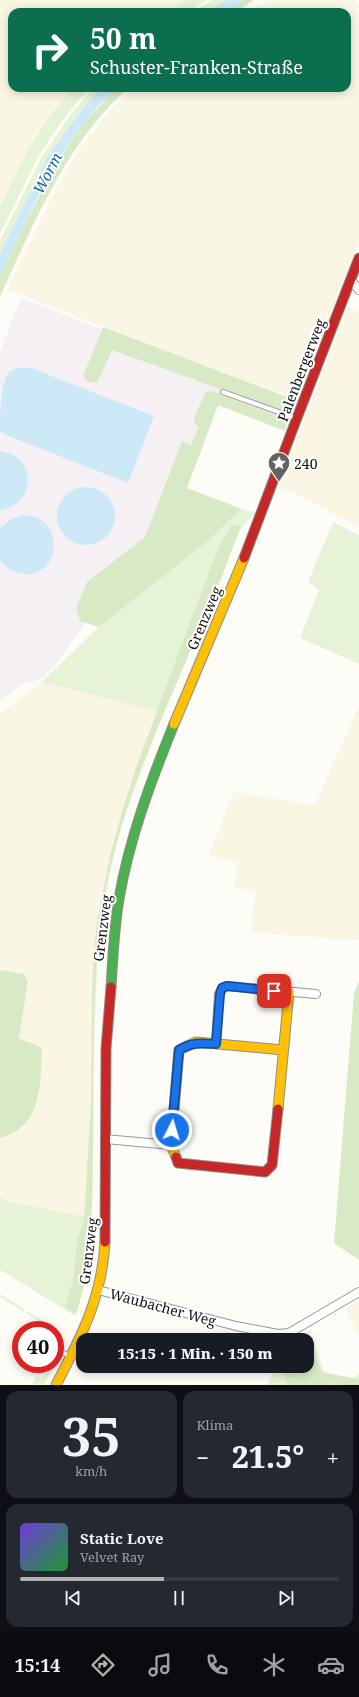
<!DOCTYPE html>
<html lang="de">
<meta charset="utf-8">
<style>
:root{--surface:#171b24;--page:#242831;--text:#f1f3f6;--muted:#9ea1a6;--line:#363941;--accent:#b2b2b3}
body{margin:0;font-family:"Noto Serif",serif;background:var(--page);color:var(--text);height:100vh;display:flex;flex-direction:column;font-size:15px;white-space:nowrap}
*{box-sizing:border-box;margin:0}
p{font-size:13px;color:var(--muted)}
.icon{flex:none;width:22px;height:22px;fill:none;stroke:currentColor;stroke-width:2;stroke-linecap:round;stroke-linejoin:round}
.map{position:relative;height:1385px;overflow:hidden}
.sheet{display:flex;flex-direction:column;gap:6px;padding:6px;background:#0d0f14;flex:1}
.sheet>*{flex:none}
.banner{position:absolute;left:8px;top:8px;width:343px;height:84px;border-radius:12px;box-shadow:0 2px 10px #0003;background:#0b6e4f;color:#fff;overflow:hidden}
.speed{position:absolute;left:12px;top:1321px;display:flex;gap:8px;font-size:20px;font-weight:700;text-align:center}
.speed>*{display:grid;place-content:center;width:52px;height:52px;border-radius:50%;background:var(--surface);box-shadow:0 2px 10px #0003;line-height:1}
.speed .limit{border:6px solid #d22;background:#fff;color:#111}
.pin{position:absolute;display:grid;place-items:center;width:34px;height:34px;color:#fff;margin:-17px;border-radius:8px;box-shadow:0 2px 6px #0006}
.me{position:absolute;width:44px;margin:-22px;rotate:5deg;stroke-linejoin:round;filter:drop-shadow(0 0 3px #0008)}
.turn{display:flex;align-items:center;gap:14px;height:84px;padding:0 16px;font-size:18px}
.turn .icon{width:52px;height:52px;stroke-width:2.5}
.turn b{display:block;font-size:28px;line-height:34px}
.big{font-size:30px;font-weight:800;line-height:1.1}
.sheet .widget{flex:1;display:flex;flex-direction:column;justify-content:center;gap:6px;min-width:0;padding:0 14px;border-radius:12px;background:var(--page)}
.sheet .dial{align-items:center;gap:0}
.dial b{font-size:52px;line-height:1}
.song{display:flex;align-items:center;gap:12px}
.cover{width:48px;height:48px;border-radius:6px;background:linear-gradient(135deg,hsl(260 70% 55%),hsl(130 70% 35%))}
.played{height:4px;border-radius:2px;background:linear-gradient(90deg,var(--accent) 45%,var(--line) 45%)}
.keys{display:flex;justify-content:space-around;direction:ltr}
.heat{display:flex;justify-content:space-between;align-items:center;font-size:22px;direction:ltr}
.sheet .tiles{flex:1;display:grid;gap:6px;grid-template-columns:1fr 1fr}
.widget:last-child{grid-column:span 2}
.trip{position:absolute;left:76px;top:1333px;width:238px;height:40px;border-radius:12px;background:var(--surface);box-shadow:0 2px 10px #0003;font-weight:800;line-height:40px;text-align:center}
.tabs{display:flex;height:64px;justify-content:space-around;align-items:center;background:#090b0e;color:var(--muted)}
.tabs .icon{width:28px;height:28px}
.tabs .active{color:var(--accent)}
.tabs b{font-size:18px;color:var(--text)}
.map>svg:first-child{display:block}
.industrial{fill:#f5f0f3}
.farmland{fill:#f9f7e4}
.green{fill:#e7f3d7}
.forest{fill:#d8eac5}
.water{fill:#cde8f7}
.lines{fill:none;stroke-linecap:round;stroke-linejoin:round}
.lane-casing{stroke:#979795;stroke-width:6}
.street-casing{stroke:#979795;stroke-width:10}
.fast-casing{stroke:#8e8d8b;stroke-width:11}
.slow-casing{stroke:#8e8d8b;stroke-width:11}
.jam-casing{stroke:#8e8d8b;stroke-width:11}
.lane{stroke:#fffffe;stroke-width:4}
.street{stroke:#fffffe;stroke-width:8}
.fast{stroke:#4caf50;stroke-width:9}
.slow{stroke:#ffc107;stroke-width:9}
.jam{stroke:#c62828;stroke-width:9}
.route-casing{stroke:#114b97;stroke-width:10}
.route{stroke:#1a73e8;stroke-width:7}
.labels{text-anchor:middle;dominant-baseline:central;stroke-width:4;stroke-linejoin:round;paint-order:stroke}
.street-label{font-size:14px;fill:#111;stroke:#fff}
.poi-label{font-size:14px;fill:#111;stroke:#fff;text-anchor:start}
.water-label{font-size:15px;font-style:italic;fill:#1768a6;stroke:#fff}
</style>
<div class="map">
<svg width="359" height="1385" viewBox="0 0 359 1385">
<rect width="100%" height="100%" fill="#fdfcf7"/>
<path class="industrial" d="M21,298l207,80 -41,110 46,17 -148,118 -29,42 -15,14 -21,6 -20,16v-349z"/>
<path class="farmland" d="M0,0h185l-19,12h-154v76h62l-25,28 -13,18 -36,72z
M269,0h85l5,4v4l-2,2 2,2v229l-62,160 -194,-74 -96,-38 49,-100 22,-38 31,-40 24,-23h214v-76h-98z
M348,307l11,5v215l-67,-35 -15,-3z
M41,682l123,31 -40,104 -11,43 -14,78 -5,120 -2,160 -80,-16 -12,-5v-59l6,-2 32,-35 4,-52 -6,-5 -11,-2 -6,-4 8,-58 -3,-6 -24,-4v-256z
M359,706v235l-108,-9 4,-40 -22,-4 5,-26 -29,-6 24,-64 82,13z
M359,1300v35l-14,-27z"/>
<path class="green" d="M185,0h22l-19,12h-22z
M212,0h15l-19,12h-15z
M74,88h16l-23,26 -28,41 -39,79v-28l28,-57 21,-33z
M94,88h8l-14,14 -40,54 -48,97v-13l42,-83 28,-42z
M241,509l15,4 -14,13 -8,16 -11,32 -59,139 -123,-31 58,-55 108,-85z
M333,522l26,13v129l-59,-26 19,-48 -11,-8z
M0,1197l12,5 80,16c0,33 -6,65 -16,96l-2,1 -74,-45z
M0,1294l25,15 -1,3 -24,-15z
M27,1311l23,14 -2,2 -22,-14z
M309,1332l17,46 24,3 9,-8v12h-92l8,-19h32v-26h-16z
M55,1356l3,3 -14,26 -12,-1 4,-8 6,2 10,-14h3z"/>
<path class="forest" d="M243,0h11l-18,12h-11z
M116,88h12c-62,55 -93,134 -128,208v-20l22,-47 33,-63 28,-42z
M103,327l194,74 -5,11 -3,2 -177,-64 -15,33 -10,-2 -3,-3v-4z
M206,391l9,1 73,28 -3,11 -67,-26 -31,83 54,21 -34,33 -108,85 -19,-6 -4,-13 11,-26 58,-45 37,-96 9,4 8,-18 -4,-3 -1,-6z
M236,525l6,1c-8,16 -13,33 -20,50 -8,21 -18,42 -27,64 -41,96 -87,194 -96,299 -7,72 -5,145 -6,217 -1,54 0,107 -17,158l-11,-6 9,-32 3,-36 7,-21 7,-116 1,-109 2,-41 3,-31 13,-66 12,-44 15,-47 58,-156 24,-62 11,-20z
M0,970l24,4 4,7 -9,57c8,5 16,4 23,11 -2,36 1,77 -42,89z
M359,981v279l-25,-17 20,-250z
M307,1341l15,31 36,7 1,-1v7h-25l-1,-3 -11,3h-34l-6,-11 3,-8h22z"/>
<path class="water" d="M227,0h16l-18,12h-17z
M102,88h14c-54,50 -85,122 -116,188v-23l48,-97 40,-54z
M19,368h12l123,48 -26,67 -122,-48 -6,-3c0,-16 0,-50 10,-61 2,-1 6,-2 9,-3z
M0,451c37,5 37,54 0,59z
M57 516a29 29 0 1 1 58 0a29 29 0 1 1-58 0Z
M21,515c45,-2 41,63 3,59 -11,-2 -18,-5 -24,-14v-31l10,-9z"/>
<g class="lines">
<g class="lane-casing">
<path id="lane" d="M223,392l72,26
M55,1348l14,8"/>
</g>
<g class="street-casing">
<path id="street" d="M351,280l8,10
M216,1044l3,-50 3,-6 5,-2 89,8
M105,1139l66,6
M98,1290l138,36 42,8 11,-1 70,-41"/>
</g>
<g class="fast-casing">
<path id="fast" d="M111,987c2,-30 3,-59 8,-88 10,-60 32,-118 55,-175"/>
</g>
<g class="slow-casing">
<path id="slow" d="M174,724l70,-166
M278,1109l11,-117
M176,1157l-5,-12 8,-95 17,-8 87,8
M56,1385c25,-48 46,-87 49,-143"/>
</g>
<g class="jam-casing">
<path id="jam" d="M244,558l51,-135 64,-165
M176,1157l2,6 87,9 7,-7 6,-56
M105,1242l1,-193 5,-62"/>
</g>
<use href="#lane" class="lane"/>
<use href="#street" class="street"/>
<use href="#fast" class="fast"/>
<use href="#slow" class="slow"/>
<use href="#jam" class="jam"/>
</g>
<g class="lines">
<g class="route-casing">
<path id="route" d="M172,1130l7,-80c13,-8 22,-7 37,-6l4,-50 2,-6 5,-2 47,5"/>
</g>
<use href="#route" class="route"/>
</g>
<defs>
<g id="sight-pin" transform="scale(1.15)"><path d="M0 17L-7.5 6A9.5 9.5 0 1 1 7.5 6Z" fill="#646362" stroke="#fff"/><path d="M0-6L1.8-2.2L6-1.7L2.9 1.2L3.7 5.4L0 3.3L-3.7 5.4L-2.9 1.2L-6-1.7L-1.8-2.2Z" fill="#fff"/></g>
</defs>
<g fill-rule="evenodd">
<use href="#sight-pin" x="279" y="463"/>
</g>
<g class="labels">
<g class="street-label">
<text transform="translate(301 370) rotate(-69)">Palenbergerweg</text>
<text transform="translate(204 618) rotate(-67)">Grenzweg</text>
<text transform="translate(102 928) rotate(-83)">Grenzweg</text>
<text transform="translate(88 1251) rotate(-83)">Grenzweg</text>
<text transform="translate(163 1307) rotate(15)">Waubacher Weg</text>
</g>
<g class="poi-label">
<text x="294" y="463">240</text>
</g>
<g class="water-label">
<text transform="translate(47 173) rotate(-62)">Worm</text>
</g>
</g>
</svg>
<div class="speed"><div class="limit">40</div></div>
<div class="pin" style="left:274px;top:991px;background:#d93025"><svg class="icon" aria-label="arrive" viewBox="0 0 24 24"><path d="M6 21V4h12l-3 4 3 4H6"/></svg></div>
<svg class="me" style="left:172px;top:1130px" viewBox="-20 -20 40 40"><circle r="17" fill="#1a73e8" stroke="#fff" stroke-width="3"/><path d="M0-11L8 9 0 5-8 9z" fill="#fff"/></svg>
<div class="trip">15:15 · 1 Min. · 150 m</div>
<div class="banner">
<div class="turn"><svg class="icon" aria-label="right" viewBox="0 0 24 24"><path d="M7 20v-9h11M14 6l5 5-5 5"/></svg><div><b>50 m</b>Schuster-Franken-Straße</div></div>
</div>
</div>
<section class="sheet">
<div class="tiles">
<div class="widget dial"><b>35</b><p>km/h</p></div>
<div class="widget"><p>Klima</p>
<div class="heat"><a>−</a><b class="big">21.5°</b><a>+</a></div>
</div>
<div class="widget">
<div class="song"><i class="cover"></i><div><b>Static Love</b><p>Velvet Ray</p></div></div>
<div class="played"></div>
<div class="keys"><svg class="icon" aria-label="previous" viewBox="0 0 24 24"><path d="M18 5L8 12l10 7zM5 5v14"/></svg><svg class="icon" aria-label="pause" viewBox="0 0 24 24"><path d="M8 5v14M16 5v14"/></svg><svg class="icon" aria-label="next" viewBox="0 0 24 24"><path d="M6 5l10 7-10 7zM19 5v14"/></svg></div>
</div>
</div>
</section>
<nav class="tabs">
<b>15:14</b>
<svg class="icon active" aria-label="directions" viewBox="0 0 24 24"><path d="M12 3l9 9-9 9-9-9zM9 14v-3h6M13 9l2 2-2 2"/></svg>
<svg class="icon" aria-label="music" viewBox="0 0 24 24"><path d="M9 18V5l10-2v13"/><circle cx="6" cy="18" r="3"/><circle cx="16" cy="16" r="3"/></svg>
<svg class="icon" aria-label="phone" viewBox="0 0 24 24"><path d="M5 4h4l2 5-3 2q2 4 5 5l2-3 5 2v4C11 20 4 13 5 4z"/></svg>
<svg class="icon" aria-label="climate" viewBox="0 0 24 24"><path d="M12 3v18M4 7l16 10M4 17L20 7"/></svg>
<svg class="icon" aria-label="car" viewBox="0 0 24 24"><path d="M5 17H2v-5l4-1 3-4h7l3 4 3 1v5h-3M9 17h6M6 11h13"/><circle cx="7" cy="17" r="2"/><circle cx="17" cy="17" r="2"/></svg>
</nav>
